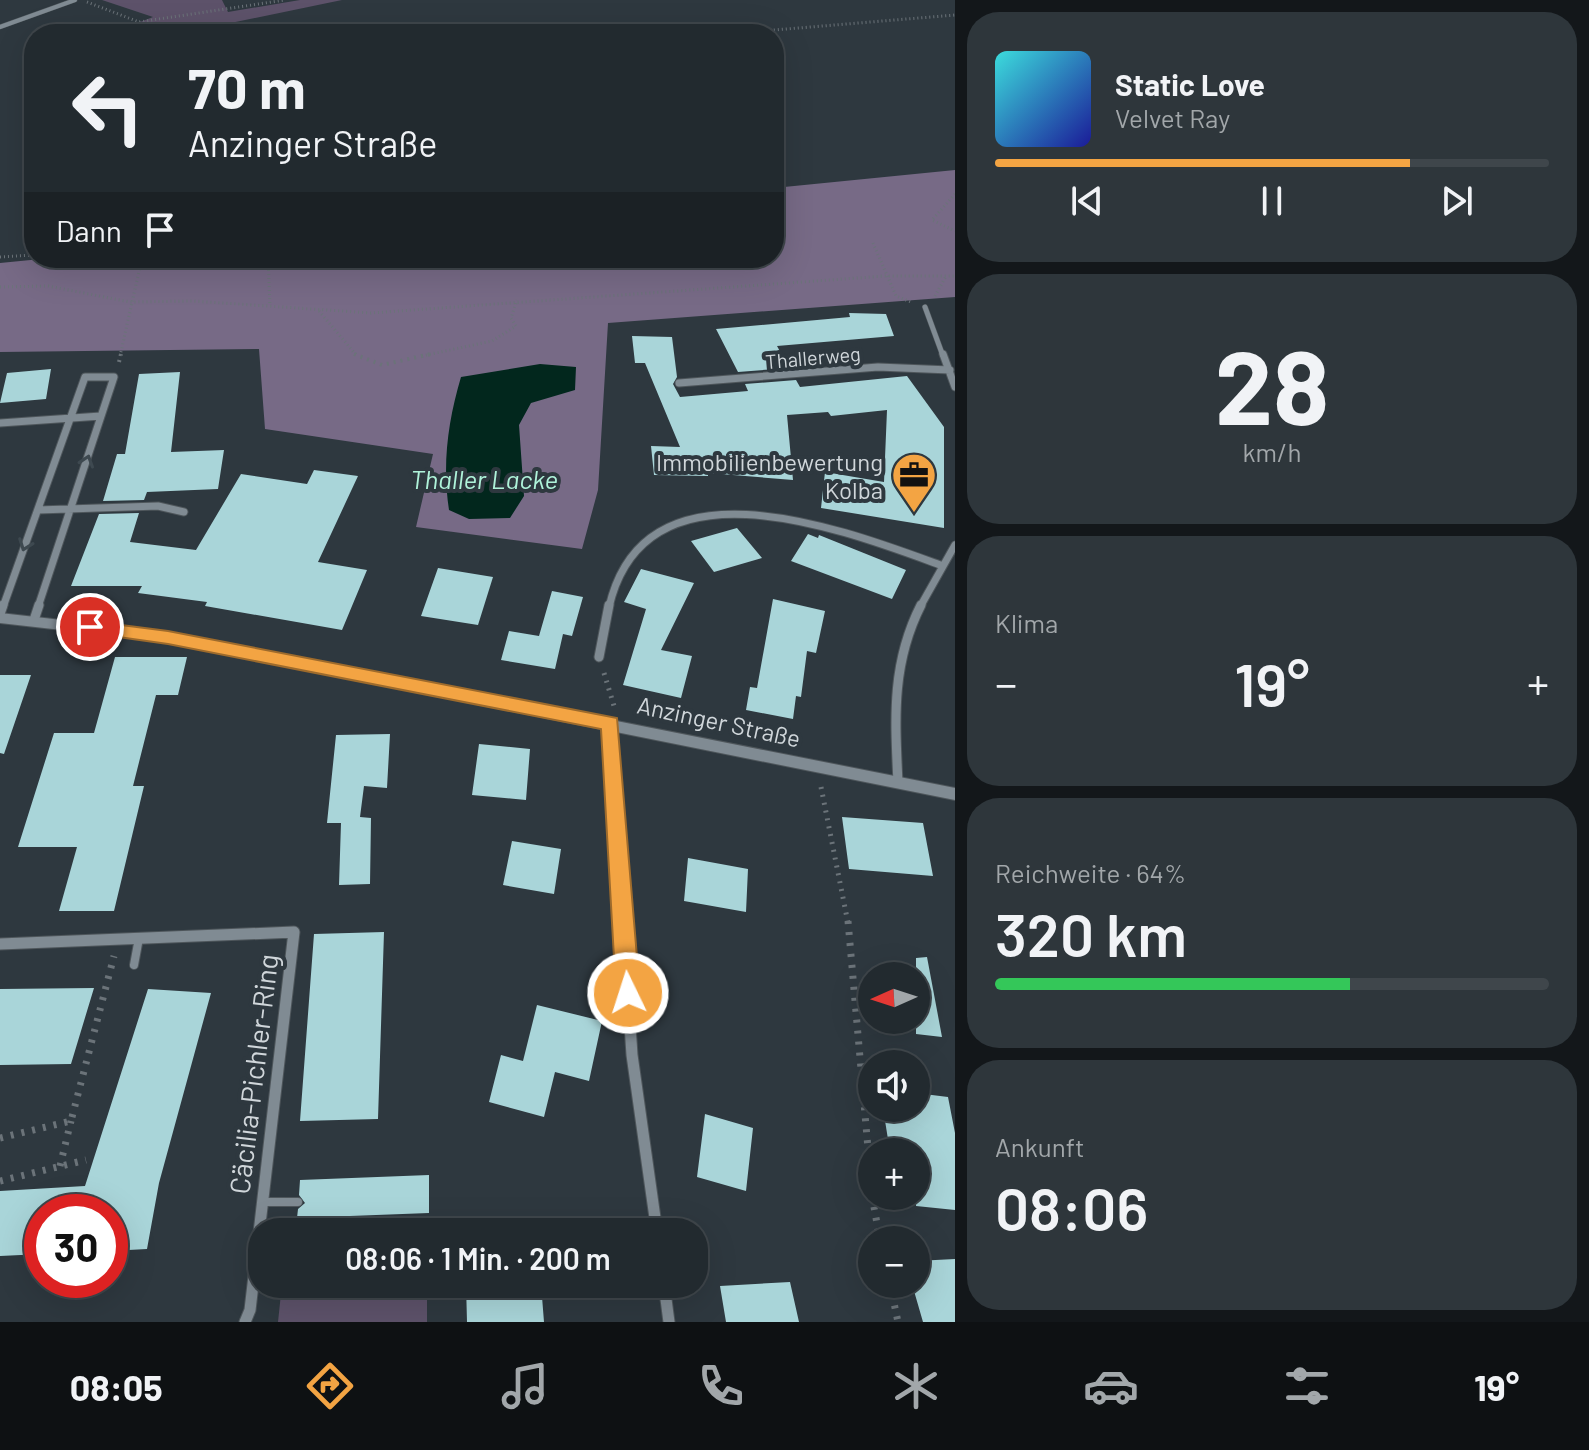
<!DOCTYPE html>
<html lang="de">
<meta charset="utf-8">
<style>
:root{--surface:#222a2f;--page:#2e363b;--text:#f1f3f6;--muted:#a2a7aa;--line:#3f464b;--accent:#f3a443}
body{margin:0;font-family:Barlow,sans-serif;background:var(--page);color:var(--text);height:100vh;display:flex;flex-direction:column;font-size:30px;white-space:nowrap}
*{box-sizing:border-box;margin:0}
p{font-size:26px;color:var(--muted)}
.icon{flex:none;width:44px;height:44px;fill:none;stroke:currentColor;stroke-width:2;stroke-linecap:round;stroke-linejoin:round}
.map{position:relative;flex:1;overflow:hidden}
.side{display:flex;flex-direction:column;gap:12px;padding:12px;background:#13171a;width:634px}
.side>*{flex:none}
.hud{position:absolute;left:24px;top:24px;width:760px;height:244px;border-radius:32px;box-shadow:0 8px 32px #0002,0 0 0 2px var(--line);background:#222a2f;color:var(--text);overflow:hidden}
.needle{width:52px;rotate:267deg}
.tools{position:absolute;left:858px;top:962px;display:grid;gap:16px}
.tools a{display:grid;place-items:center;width:72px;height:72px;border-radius:50%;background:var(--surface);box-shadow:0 8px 32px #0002,0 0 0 2px var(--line);font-size:40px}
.speed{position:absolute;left:24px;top:1194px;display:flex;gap:16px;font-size:40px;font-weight:700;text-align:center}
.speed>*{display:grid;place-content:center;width:104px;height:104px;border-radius:50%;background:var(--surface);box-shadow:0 8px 32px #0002,0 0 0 2px var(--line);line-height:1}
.speed .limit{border:12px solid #d22;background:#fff;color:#111}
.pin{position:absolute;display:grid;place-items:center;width:68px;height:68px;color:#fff;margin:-34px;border:4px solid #fff;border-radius:50%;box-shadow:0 2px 8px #0007}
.me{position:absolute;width:88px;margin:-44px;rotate:356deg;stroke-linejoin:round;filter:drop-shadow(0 0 6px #0008)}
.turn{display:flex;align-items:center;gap:28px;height:168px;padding:0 32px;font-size:36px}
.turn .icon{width:104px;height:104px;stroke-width:2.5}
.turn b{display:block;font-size:56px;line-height:68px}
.then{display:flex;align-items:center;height:76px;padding:0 32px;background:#0003;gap:16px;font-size:30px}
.big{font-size:60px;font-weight:600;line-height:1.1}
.side .tile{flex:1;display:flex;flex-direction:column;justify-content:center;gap:12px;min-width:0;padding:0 28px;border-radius:32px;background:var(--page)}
.side .dial{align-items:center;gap:0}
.dial b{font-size:104px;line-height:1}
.song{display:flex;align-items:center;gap:24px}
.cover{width:96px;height:96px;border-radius:12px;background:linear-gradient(135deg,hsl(180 70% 55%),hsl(240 70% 35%))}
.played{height:8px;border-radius:4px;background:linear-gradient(90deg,var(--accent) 75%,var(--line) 75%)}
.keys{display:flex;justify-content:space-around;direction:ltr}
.heat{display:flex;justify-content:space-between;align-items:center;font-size:44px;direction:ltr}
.charge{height:12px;border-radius:6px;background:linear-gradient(90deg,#34c759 64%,var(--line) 0)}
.trip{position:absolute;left:248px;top:1218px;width:460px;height:80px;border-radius:32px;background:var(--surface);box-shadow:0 8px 32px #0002,0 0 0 2px var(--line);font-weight:600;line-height:80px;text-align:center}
.tab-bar{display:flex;height:128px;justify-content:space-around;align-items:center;background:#0e1113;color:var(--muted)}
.tab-bar .icon{width:56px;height:56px}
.tab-bar .on{color:var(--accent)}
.tab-bar b{font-size:36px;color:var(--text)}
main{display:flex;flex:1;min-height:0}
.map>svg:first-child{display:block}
.green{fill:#5d526a}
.forest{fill:#776a86}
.water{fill:#02271d}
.building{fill:#a9d5d9}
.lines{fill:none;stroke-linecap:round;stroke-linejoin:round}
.service-casing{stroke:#4e565b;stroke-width:10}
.minor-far4-casing{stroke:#4e565b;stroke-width:5}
.minor-far3-casing{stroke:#4e565b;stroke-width:6}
.minor-far2-casing{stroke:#4e565b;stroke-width:9}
.minor-far1-casing{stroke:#4e565b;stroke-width:11}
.minor-casing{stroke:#4e565b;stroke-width:13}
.tertiary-casing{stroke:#4e565b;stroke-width:2}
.path-far3{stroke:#6b7379;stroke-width:3;stroke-dasharray:1 3;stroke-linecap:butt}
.path-far2{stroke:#6b7379;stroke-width:4;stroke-dasharray:2 5;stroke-linecap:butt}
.path-far1{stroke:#6b7379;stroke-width:5;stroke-dasharray:2 6;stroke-linecap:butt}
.path{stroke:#6b7379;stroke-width:7;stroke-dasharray:3 8;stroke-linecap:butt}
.service{stroke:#808b93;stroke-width:8}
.minor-far4{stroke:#808b93;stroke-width:4}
.minor-far3{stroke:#808b93;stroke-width:5}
.minor-far2{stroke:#808b93;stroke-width:7}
.minor-far1{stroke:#808b93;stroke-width:9}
.minor{stroke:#808b93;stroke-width:11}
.tertiary{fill:#808b93;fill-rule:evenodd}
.oneway{stroke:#3e4950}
.route{fill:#f3a443;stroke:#9e6b2c;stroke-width:2}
.labels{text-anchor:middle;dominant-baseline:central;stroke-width:8;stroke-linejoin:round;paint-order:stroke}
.far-street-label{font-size:20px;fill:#d0d6da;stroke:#2e383f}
.poi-label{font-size:24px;fill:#d0d6da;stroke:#2e383f;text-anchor:end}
.street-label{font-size:24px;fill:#d0d6da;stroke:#2e383f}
.water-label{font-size:26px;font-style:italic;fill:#aff3da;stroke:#2e383f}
.near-street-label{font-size:28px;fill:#d0d6da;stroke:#2e383f}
</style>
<main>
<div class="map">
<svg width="955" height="1322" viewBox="0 0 955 1322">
<rect width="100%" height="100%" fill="#2e383f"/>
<path class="green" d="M102,0h120l6,12 72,-12h42l-155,32 -78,2 44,-17z
M282,1284h145v38h-149z"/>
<path class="forest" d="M955,170v127l-347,26 -10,167 -16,59 -166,-22 17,-73 -168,-25 -6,-80 -259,3v-89l51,-5h723v-70z"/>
<path class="water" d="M540,364l36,3 -1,23 -44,13 -12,22 5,71 -14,22 -41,1 -20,-9c-7,-46 -1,-89 12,-133z"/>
<path class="building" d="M849,313l37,1 8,22 -117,10 12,22 -51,4 -22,-43 134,-12z
M632,336l40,1 5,40 -4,7 7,13 68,-6 -3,-7 51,-4 4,7 107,-11 37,51v101l-123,-20 4,-36 59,10 3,-72 -56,6 -3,-4 -41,3 6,65 -85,-7v3l-54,-1 -3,-29 29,1 -35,-84h-10z
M51,369l-5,30 -46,4 7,-30z
M180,372l-9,80 53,-2 -6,39 -71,3 -3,8 -41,1 14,-47h8l14,-80z
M314,470l44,6 -40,86 49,8 -25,60 -137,-24 2,-4 -69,-9 4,-7h-71l28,-72 40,-1 -9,29 66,8 45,-76 66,10z
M737,528l25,30 -48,14 -23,-31z
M808,534l10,4 1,-3 87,35 -14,29 -101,-38z
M438,568l55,9 -15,48 -57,-9z
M641,569l53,14 -33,67 31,6 -11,42 -58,-13 23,-76 -22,-7z
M552,591l31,6 -11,39 -9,-2 -8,35 -54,-9 8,-29 30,5z
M773,599l52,12 -9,42 -9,-2 -6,46 -5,-1 -3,23 -47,-9 4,-23 7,1z
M115,657h72l-9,38h-22l-23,91h11l-30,125h-55l18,-64h-59l36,-114h40z
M0,675h31l-27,79 -4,-1z
M390,734l-3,54 -23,-2 -4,31 11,1 -1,66 -31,1 2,-62h-14l9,-88z
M479,744l51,5 -4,51 -54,-5z
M842,817l81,6 10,53 -84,-7z
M512,841l49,8 -7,45 -51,-9z
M688,858l60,11 -2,43 -62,-11z
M384,932l-6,187 -78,2 14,-187z
M927,957l15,80 -26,-3v-76z
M94,988l-23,76 -71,1v-76z
M148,989l63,4 -52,190 -12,66 -37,2v-39h-68v42l-42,2v-65l85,-5z
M537,1005l65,16 -13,60 -34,-9 -11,45 -55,-15 12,-47 22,6z
M916,1093l32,4 7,36v77l-39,-4v-54h-26l-7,-44h33z
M705,1114l48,14 -7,63 -49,-14z
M429,1175v38l-132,5 1,-9 7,-6 -6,-8 1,-15z
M955,1259v63h-32l-11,-38h4v-23z
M790,1282l9,40h-73l-6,-36z
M466,1284h75l3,38h-77z"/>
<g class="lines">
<g class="service-casing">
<path id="service" d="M134,965l5,-27
M263,1202h35"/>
</g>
<g class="minor-far4-casing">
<path id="minor-far4" d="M0,27l75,-27"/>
</g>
<g class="minor-far3-casing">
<path id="minor-far3" d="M925,307l18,49"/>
</g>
<g class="minor-far2-casing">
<path id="minor-far2" d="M943,354l12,33
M679,383l199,-16 72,3
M0,423l101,-7
M38,510l120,-4 26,6
M3,607l82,-230h29l-76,230
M609,607c36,-155 235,-77 334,-41
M920,607l35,-62"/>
</g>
<g class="minor-far1-casing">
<path id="minor-far1" d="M0,614l3,-9
M34,620l5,-15
M599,657l10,-52
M610,723l13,200
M898,783c-3,-64 -7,-119 23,-178"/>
</g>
<g class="minor-casing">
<path id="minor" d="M623,921l9,134 25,177
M0,944l294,-12 -44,378 -5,12
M664,1284l5,38"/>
</g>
<g class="tertiary-casing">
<path id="tertiary" d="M0,613l168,19 787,156v12l-787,-158 -168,-19z"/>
</g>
<path class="path-far3" d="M87,2l52,20 146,-22
M139,22l12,12
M726,34l229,-19
M955,194l-23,26 23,11
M873,243l23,53 15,6
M0,257l34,-2
M268,258l2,48
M0,287l48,-1 82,16 63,-1 178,12 514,-37h70
M935,296l11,-20
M319,311l38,45
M120,356l22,-98
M422,356l70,-15 24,-15 -5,-8 6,-18"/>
<path class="path-far2" d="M354,354l28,11 49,-11
M119,362l2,-8"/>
<path class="path-far1" d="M604,673l10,33
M821,787l27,136"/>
<path class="path" d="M848,921l24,273
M0,1138l71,-17 43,-165
M60,1166l11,-45
M0,1181l86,-21
M872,1196l8,44
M890,1284l8,38"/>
<use href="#service" class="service"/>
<use href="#minor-far4" class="minor-far4"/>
<use href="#minor-far3" class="minor-far3"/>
<use href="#minor-far2" class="minor-far2"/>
<use href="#minor-far1" class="minor-far1"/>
<use href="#minor" class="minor"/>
<use href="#tertiary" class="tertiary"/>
</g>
<defs><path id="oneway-chevron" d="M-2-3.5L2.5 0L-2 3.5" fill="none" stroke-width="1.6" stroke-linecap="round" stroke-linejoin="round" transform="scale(2)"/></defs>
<g class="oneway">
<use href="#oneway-chevron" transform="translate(87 461) rotate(-72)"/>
<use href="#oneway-chevron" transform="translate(25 545) rotate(110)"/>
</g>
<path class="route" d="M90,621l78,10 449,87 23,275 -4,8 -8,3 -8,-3 -4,-8 -15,-264 -433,-85 -85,-12 -2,-5z"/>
<defs>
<g id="office-pin" transform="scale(2.3)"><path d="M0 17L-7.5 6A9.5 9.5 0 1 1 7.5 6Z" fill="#f3a443" stroke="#2e383f"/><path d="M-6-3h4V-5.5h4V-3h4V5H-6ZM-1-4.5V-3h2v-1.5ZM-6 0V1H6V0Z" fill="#111"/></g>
</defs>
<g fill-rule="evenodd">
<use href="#office-pin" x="914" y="475"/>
</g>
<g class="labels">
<g class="far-street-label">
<text transform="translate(813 357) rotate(-5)">Thallerweg</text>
</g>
<g class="poi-label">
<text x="883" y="461">Immobilienbewertung<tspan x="883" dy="28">Kolba</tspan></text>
</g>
<g class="street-label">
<text transform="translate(719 721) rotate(12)">Anzinger Straße</text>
</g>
<g class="water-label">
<text x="484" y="478">Thaller Lacke</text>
</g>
<g class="near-street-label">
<text transform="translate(253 1074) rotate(-83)">Cäcilia-Pichler-Ring</text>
</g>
</g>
</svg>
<div class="tools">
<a><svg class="needle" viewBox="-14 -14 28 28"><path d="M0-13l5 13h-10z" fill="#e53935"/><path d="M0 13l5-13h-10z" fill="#a2a7aa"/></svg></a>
<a><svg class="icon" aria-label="sound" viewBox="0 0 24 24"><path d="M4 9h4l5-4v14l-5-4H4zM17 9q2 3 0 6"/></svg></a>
<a>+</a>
<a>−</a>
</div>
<div class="speed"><div class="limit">30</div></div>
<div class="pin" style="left:90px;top:627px;background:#d93025"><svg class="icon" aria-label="arrive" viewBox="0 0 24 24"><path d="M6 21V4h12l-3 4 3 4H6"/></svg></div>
<svg class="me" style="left:628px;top:993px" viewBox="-20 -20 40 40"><circle r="17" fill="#f3a443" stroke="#fff" stroke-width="3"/><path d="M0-11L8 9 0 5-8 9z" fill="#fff"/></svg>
<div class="trip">08:06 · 1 Min. · 200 m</div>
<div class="hud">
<div class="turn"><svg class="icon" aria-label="left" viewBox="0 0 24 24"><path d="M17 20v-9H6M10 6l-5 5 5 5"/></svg><div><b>70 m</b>Anzinger Straße</div></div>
<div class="then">Dann<svg class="icon" aria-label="arrive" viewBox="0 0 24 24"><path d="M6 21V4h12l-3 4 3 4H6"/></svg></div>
</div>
</div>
<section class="side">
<div class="tile">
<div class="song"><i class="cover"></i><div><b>Static Love</b><p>Velvet Ray</p></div></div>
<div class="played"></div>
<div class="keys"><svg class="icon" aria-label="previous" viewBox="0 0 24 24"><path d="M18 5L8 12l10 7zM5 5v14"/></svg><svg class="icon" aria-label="pause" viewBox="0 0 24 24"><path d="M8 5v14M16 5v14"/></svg><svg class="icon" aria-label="next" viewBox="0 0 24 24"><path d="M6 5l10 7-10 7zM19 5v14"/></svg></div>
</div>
<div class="tile dial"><b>28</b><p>km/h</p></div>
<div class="tile"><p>Klima</p>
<div class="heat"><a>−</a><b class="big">19°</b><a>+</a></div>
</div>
<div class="tile"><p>Reichweite · 64%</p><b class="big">320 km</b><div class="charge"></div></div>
<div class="tile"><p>Ankunft</p><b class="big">08:06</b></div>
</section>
</main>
<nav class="tab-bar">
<b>08:05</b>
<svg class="icon on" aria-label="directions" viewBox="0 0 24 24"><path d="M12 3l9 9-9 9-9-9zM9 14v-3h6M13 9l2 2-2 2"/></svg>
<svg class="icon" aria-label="music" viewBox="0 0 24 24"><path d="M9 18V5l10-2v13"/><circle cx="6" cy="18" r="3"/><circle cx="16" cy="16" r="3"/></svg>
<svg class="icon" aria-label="phone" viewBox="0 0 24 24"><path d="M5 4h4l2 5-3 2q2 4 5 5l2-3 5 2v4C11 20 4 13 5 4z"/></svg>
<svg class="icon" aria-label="climate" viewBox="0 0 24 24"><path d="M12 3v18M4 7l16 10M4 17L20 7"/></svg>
<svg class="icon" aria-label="car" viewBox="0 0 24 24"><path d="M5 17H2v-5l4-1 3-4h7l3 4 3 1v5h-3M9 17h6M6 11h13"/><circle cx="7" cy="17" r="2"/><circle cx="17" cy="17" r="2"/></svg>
<svg class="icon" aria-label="filters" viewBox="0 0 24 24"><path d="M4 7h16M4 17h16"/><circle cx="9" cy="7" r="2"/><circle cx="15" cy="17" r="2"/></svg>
<b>19°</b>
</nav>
